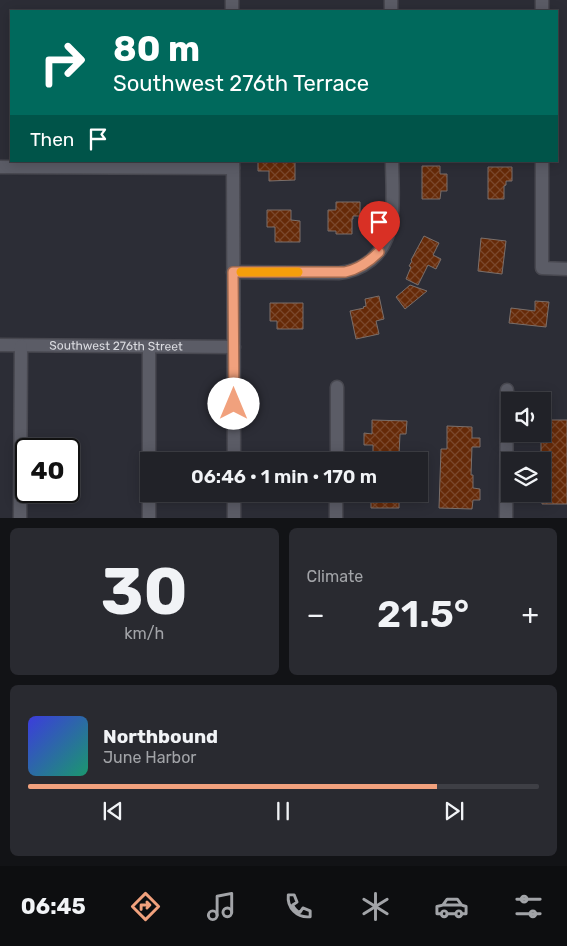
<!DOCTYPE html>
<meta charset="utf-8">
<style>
:root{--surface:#212228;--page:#292a30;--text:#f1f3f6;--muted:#a2a4a8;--line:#3e3f45;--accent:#f1a17d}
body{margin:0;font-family:Rubik,sans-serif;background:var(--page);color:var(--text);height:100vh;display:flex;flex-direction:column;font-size:19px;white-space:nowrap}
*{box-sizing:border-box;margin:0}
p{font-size:16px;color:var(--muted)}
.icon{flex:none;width:28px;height:28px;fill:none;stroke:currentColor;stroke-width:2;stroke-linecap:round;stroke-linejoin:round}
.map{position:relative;height:518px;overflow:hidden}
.side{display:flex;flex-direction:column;gap:10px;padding:10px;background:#121316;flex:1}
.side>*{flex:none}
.banner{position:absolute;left:10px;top:10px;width:548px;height:152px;border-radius:0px;box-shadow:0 2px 12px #0003,0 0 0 1px var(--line);background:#00695c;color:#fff;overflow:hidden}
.controls{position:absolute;left:501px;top:392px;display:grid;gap:10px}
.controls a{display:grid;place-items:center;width:50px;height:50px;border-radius:0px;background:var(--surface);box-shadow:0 2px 12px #0003,0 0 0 1px var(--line);font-size:25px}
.speed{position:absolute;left:15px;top:438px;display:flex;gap:10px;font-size:25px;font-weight:700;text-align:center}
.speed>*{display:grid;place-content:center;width:65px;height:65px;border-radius:50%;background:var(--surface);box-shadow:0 2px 12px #0003,0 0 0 1px var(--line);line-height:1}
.speed .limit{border:2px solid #111;border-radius:8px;background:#fff;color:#111}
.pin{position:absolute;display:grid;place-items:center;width:42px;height:42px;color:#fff;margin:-51px -21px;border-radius:50% 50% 50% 0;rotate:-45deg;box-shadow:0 0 5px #0007}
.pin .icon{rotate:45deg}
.me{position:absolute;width:55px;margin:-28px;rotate:0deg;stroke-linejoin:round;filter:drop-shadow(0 0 4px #0008)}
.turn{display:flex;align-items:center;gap:18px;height:105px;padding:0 20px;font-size:22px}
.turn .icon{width:65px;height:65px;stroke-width:2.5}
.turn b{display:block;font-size:35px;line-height:42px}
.then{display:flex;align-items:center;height:48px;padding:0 20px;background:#0003;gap:10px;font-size:19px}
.big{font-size:38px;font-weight:600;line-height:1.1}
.side .card{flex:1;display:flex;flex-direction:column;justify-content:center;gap:8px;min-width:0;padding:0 18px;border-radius:8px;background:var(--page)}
.side .dial{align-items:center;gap:0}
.dial b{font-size:65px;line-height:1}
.song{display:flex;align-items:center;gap:15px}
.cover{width:60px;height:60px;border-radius:8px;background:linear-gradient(135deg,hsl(240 70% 55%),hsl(160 70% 35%))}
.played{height:5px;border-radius:2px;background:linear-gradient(90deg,var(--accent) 80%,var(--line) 80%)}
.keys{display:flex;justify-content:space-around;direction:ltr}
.heat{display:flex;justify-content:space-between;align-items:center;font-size:28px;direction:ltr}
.side .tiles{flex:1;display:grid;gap:10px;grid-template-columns:1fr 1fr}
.card:last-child{grid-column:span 2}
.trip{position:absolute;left:140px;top:452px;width:288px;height:50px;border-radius:0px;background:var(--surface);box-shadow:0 2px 12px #0003,0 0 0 1px var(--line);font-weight:600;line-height:50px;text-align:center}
.tab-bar{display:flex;height:80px;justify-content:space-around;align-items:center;background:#0d0e10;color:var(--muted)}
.tab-bar .icon{width:35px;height:35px}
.tab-bar .on{color:var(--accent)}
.tab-bar b{font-size:22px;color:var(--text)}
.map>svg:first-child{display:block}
.building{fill:url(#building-cross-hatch);stroke:#7a6f6b}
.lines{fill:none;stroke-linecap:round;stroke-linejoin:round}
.minor-casing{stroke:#484850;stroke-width:15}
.minor{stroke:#5b5c66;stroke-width:12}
.route-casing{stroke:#9d6951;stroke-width:12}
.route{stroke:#f1a17d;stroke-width:9}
.slow{stroke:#f59e0b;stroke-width:9}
.labels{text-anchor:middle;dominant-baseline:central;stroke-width:5;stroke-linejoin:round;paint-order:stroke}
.street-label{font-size:12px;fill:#dadbe0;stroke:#2c2d36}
</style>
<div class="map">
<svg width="567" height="519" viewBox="0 0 567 519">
<defs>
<pattern id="building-cross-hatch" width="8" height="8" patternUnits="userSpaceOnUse" patternTransform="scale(1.25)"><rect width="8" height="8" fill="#662a08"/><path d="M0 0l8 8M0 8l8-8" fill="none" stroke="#7b482c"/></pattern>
</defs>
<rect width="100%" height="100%" fill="#2c2d36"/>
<path class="building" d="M258,161h37v19l-26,1v-10h-11z
M422,166h18v8h7v17h-6l-1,8h-18z
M488,167h24v14h-6v4l-2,1v13h-16z
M336,202h24v14h-7v3h-1v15h-16v-3h-8v-21h8z
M267,210h24v10l9,1v21h-25v-15h-8z
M424,236l15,7 -6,12 8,4 -5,10 -8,-4 -10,20 -12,-6 5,-12 -2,-1 3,-5 -1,-1z
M481,238l25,3 -4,33 -24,-3z
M410,285l17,6 -22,18 -9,-12z
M379,296l5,23 -8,2 3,13 -23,5 -6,-28 14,-3 -1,-1 3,-1 -1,-7z
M535,301l14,1 -3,25 -37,-4 2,-15 24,3z
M270,303h33v26h-26v-8h-7z
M372,420l35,1 -1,13h-6l-1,21h-26v-10h-9v-12l8,1z
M542,420h25v84h-25v-50h-1v-20h1z
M447,426l25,1v11h8v9h-8l-1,28h2v13l7,1v11h-7l-1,9 -33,-1 2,-59h6z
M371,494h28v14h-28z"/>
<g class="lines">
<g class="minor-casing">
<g id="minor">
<path d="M232,0v11"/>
<path d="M391,0v11"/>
<path d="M542,11v-11"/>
<path d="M233,161l1,300"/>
<path d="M542,161v107l25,1"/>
<path d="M0,167l233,1"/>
<path d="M233,272l106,1c12,-1 22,-5 32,-13 28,-23 21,-66 21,-99"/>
<path id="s1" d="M0,345l234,2"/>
<path d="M149,461v-114"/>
<path d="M337,461v-74"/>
<path d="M234,494v25"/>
<path d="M20,519l1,-173"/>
<path d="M149,519v-25"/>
<path d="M336,519v-25"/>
<path d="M506,519l1,-129"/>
</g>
</g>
<use href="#minor" class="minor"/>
</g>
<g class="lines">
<g class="route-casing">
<path id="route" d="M234,404l-1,-132h112c14,-3 24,-10 34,-20"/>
</g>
<use href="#route" class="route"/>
<path class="slow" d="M241,272h57"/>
</g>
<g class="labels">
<g class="street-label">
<text stroke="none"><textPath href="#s1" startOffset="116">Southwest 276th Street</textPath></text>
</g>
</g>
</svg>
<div class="controls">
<a><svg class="icon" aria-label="sound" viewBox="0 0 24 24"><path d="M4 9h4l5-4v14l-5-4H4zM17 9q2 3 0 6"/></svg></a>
<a><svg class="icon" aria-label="layers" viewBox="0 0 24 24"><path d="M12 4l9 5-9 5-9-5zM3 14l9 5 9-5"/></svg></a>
</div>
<div class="speed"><div class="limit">40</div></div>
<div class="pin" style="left:379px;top:252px;background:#d93025"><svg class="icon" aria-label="arrive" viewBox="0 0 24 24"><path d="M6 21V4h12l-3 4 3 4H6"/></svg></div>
<svg class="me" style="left:234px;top:404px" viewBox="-20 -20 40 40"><circle r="19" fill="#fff"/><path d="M0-13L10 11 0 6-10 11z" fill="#f1a17d"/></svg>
<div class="trip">06:46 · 1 min · 170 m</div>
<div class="banner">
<div class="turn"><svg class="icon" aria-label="right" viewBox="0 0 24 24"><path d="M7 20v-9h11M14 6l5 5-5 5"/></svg><div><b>80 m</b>Southwest 276th Terrace</div></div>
<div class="then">Then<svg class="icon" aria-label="arrive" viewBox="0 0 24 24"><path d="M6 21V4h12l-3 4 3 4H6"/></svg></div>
</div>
</div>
<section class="side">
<div class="tiles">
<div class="card dial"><b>30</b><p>km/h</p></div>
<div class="card"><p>Climate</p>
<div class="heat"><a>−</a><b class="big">21.5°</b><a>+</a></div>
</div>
<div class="card">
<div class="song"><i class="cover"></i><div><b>Northbound</b><p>June Harbor</p></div></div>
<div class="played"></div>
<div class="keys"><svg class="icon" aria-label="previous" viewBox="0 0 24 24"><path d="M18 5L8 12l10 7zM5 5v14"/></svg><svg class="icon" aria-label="pause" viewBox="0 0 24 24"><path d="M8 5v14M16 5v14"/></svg><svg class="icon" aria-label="next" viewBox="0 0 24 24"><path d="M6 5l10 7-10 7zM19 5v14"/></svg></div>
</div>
</div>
</section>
<nav class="tab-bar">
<b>06:45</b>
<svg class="icon on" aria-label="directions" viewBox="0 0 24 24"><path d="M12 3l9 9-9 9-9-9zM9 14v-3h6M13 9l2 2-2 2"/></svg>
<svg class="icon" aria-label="music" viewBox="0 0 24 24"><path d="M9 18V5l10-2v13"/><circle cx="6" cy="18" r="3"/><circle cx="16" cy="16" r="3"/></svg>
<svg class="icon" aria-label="phone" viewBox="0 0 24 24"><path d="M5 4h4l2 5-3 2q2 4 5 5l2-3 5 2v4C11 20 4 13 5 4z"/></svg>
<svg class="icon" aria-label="climate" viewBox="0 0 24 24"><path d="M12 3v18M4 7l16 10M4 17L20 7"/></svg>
<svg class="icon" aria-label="car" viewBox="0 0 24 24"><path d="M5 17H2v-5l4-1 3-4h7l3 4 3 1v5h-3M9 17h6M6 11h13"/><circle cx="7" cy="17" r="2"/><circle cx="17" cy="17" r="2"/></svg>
<svg class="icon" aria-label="filters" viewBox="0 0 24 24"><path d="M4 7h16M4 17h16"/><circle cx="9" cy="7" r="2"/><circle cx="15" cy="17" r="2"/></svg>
</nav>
